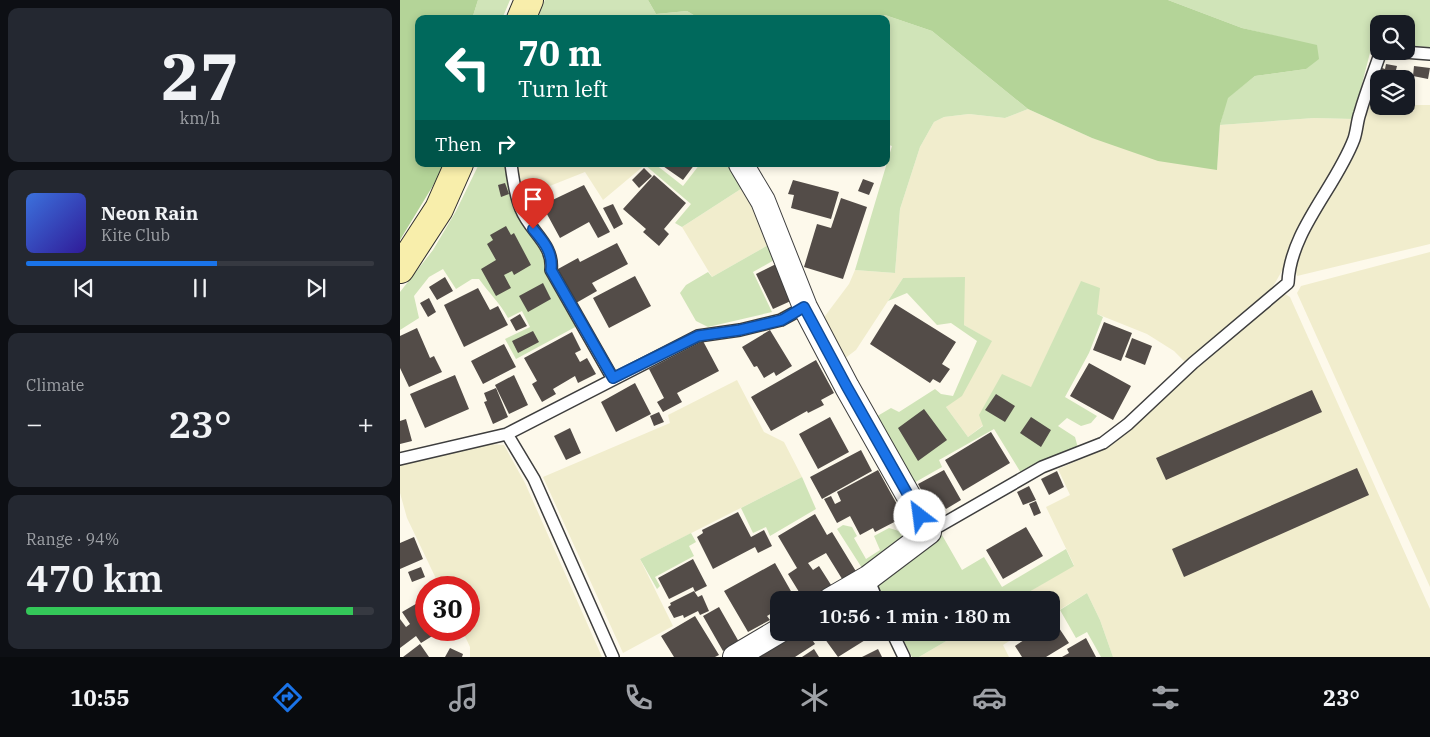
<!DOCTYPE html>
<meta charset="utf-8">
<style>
:root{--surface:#171b24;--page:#242831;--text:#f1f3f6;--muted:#9ea1a6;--line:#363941;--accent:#1a73e8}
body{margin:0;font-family:"IBM Plex Serif",serif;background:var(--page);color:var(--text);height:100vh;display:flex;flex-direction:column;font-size:19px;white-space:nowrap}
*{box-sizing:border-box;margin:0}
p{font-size:16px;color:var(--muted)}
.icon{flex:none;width:28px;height:28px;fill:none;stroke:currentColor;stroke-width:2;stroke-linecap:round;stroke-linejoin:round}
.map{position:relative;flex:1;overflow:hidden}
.details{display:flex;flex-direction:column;gap:8px;padding:8px;background:#0d0f14;width:400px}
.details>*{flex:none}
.guide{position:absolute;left:15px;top:15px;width:475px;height:152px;border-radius:10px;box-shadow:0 2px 8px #0003;background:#00695c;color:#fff;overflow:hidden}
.buttons{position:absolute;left:970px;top:15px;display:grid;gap:10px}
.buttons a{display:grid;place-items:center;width:45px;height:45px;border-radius:10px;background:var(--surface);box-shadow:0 2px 8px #0003;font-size:25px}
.speed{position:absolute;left:15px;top:576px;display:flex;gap:10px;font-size:25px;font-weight:700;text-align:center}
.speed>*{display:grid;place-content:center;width:65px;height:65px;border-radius:50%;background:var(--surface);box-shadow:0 2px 8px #0003;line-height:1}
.speed .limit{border:8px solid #d22;background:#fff;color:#111}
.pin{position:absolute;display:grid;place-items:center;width:42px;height:42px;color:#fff;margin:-51px -21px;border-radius:50% 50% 50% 0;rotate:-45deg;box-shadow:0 0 5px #0007}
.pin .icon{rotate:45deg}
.me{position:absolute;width:55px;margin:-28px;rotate:330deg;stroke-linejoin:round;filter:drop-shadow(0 0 4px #0008)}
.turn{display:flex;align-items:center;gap:18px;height:105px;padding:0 20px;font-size:22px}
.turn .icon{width:65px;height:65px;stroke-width:2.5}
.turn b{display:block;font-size:35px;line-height:42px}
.then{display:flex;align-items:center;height:48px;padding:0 20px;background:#0003;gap:10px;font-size:19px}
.big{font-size:38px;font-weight:600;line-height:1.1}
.details .widget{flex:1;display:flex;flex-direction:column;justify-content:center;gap:8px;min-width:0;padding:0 18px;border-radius:10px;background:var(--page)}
.details .dial{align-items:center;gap:0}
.dial b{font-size:65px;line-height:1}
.song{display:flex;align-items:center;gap:15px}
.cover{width:60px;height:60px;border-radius:8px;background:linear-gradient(135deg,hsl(220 70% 55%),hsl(250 70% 35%))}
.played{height:5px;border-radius:2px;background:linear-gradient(90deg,var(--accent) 55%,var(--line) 55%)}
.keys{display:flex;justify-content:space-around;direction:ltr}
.heat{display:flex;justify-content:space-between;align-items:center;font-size:28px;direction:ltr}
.charge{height:8px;border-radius:4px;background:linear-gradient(90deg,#34c759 94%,var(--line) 0)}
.trip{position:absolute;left:370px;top:591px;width:290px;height:50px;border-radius:10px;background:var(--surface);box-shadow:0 2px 8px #0003;font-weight:600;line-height:50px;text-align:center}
.dock{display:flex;height:80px;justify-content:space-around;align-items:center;background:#090b0e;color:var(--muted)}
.dock .icon{width:35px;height:35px}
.dock .active{color:var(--accent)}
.dock b{font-size:22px;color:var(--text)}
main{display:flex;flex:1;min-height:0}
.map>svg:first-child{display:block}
.farmland{fill:#f1edcd}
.green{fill:#d0e4b8}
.forest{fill:#b4d498}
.building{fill:#534c48}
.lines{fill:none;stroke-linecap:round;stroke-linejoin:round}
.service-casing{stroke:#3e3e3e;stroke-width:14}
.minor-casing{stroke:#3e3e3e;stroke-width:26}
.secondary-casing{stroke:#2d2d2d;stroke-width:30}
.service{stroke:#fff;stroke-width:11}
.minor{stroke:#fff;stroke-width:24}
.secondary{stroke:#f8eeab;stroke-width:28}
.route-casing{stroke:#114b97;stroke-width:12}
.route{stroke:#1a73e8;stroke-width:9}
</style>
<main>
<section class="details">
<div class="widget dial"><b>27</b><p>km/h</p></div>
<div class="widget">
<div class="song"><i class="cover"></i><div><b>Neon Rain</b><p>Kite Club</p></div></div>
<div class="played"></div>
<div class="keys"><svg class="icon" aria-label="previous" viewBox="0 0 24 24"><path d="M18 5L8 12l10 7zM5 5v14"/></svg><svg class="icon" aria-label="pause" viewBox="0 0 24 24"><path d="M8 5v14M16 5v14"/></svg><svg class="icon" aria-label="next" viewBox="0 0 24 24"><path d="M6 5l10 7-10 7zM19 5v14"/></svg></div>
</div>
<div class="widget"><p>Climate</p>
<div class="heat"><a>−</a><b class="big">23°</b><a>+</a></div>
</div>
<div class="widget"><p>Range · 94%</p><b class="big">470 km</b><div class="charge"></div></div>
</section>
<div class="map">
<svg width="1030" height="657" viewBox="0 0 1030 657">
<rect width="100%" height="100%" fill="#fdf9eb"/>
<path class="farmland" d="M967,105l47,6v-6h16v139l-133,32 -3,-10 4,-15 40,-69 21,-42z
M628,109l64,29 125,31 3,-44 94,-7 39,1 -3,17 -19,41 -38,64 -10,28 -12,21 -86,72 -11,-11 -27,-17 -50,-20 -16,-32 -50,106 -63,49 -22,-30 45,-66 -27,-16 -61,-47 -47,72 -12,9 -22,-39 27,-36 6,-14 40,3 5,-64 20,-62 14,-25 10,-5 25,-3 36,4z
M116,164h130l-43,36 -18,-28 -63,25z
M347,185l23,59 -58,33 -30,-50z
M1030,252v335l-133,-294 4,-7z
M885,294l5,3 140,312v48h-317l-13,-37 -13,-27 -36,22v-15h-36l59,-35 -28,-58 24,-12 -12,-26 49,-21 84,-78 89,-74z
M337,380l27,52 20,10 18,35 -162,82 33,67 -50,27 -80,-176 127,-54 -2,-8z
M90,444l14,1 21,38 77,174h-132v-10l-8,-17h7v-42l-29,-1 -33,-69 -7,-25v-28z
M560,633h62l-19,12 6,12h-90z"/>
<path class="green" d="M78,0h32l-8,19h-30z
M145,0h103l8,14 31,-3 13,8h-164z
M768,0h262v47l-24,-1v-22h-27v21h-7l-19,74 -39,-1 -94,7 7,-27 28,-22 51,-7 11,-23 -75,-18z
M485,15l47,16 96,78 -23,9 -36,-4 -25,3 -10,5 -14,25 -20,62 -5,64 -40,-3 37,-124 -6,-2v-125h-21z
M79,164h27l10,49 27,36 36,76 -63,34 -11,-20 25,-12 -8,-16 -14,7c-8,-15 -19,-25 -29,-39h-7l-16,10 -13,-20 -14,8 -15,19 5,22 -19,12v-38l33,-42 23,-39z
M246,164h9l28,22 17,-22h31l16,21 -65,42 -7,-4 16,-19 -46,-39z
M370,244l6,15 -23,13 19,40 -64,15 -12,-6 -16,-28 6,-8 22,-13 4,5z
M565,277l-1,48 28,16 -30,55 -16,11 22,30 15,-11 -4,-11 23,-41 29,13 50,-106 19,7 -3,26 6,3 -14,36 -24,44 32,19 -6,7 -10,3 -14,-8 -9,8 17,11 3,11 -57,25 -27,-44 -55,31 3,7 -30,17 -38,-66 17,-10 8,4 36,-23 6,5 12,2 24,-55 -26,-18 -14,2 -30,-32 -19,8 15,-23z
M402,477l14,32 -46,27 -4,-9 -13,6 -12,-25z
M443,525l9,2 5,9 -3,2 12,21 14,-9 -6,-14 15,-8 10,3 5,8 -42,29 -25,-39z
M291,533l5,9 -7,4 5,10 -39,21 5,9 -3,3 -17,-30z
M542,535l20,35 22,-13 18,30 64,-38 8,17 -59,34h-131l-6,-16 45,-37z
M687,593l13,27 13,37h-12l-14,-25 -11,6 -16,-28z
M500,633h60l-41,24h-7z"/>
<path class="forest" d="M0,0h78l-6,19h-53v145h25l-7,15 -37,61z
M248,0h520l74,28 75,17 2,14 -13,10 -51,7 -27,22 -8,27 -3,45 -59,-9 -66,-23 -64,-29 -96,-78 -47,-16 -20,4h-165l-13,-8 -31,3z"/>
<path class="building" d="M986,64l11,2 -1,4 15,3 -4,26 -1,-20h-26l2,-11 3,1z
M1014,66l16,2 -2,11 -15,-3z
M260,164h35l-12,16z
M244,168l8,8 -13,12 -7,-8z
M254,175l32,28 -22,26 5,5 -10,12 -16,-14 3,-3 -23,-20z
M463,179l11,4 -5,12 -11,-4z
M393,180l46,12 -8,27 -40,-11 3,-13 -6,-1z
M105,183l4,11 -8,3 -3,-12z
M184,185l26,47 -12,6 -9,-16 -29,16 -18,-33z
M441,198l26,9 -24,72 -39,-12 13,-43 14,4z
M213,204l10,20 -9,5 -11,-21z
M106,226l5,9 3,-2 17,32 -17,10 -2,-4 -8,4 7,13 -15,8 -15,-27 15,-9 -9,-16 6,-4 -3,-5z
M217,243l11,21 -36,19 5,8 -21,12 -18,-34 20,-11 2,4z
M376,264l17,36 -20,9 -17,-35z
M235,276l16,30 -42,22 -16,-30z
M45,277l8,14 -16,9 -8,-13z
M143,283l8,16 -23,13 -9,-16z
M78,288l12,22 8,-4 10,19 -44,22 -20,-42z
M29,298l7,14 -8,5 -8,-14z
M495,304l61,38 -14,22 8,5 -10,14 -7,-4 -3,4 -60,-39z
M120,314l7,12 -11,5 -6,-11z
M704,322l28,11 -11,28 -28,-11z
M17,328l13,30 4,-2 8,16 -33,15 -9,-19v-32z
M370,330l22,36 -16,10 -2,-4 -10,6 -7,-12 -3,1 -12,-20z
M133,331l6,11 -21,11 -6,-12z
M172,332l9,18 -6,3 5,9 7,-4 9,16 -18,9 -3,-7 -22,13 3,5 -14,8 -10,-18 5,-3 -13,-23z
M732,338l20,8 -7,19 -20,-8z
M303,341l16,30 -42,22 5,9 -19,10 -6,-10 7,-4 -15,-29z
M104,344l12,23 -33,17 -12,-23z
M416,360l18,33 -13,7 3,5 -16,8 -1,-2 -36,20 -20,-34z
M689,363l42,23 -18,34 -43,-24z
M55,375l14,34 -44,19 -15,-34z
M114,375l14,30 -19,9 -14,-29z
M235,383l16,31 -35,18 -15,-30z
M96,388l12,29 -15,7 -9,-22 3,-1 -3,-8z
M912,390l10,22 -156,68 -10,-22z
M596,394l19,12 -10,16 -20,-12z
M524,409l23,31 -29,21 -20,-33z
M259,412l5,10 -10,4 -4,-10z
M430,417l19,35 -31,17 -19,-35z
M631,417l20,13 -10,17 -21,-14z
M6,419l6,22 -12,3v-23z
M170,428l11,25 -15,7 -12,-24z
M591,432l19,31 -47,28 -18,-31z
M461,450l11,21 -50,28 -12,-22z
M957,468l12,27 -185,82 -12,-28z
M478,470l26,47 -29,15 -2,-4 -13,7 -10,-19 -13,7 -13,-24 7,-3 4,8 6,-3 -4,-9z
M544,470l17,30 -15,9 -3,-5 -11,6 -14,-26z
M657,471l7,16 -15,8 -8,-16z
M629,486l7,14 -13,5 -6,-13z
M636,501l5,12 -7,3 -5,-12z
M338,512l13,25 13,-7 8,16 -14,7 -3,-6 -42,22 -16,-32 6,-4 -1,-3z
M415,514l12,21 5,-3 25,41 -13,9 -18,-29 -18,10 5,7 6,-4 14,22 -20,12h-9l-16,-26 9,-6 -19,-32z
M626,527l17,29 -40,23 -17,-29z
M14,537l9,22 -23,10v-26z
M293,559l14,27 -12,6 -2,-5 -24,12 -11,-21z
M375,563l21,37h-17v9l-12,7 3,4 -22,12 -24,-41z
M21,567l4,10 -13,5 -4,-10z
M294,591l4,6 4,-2 7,16 -9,4 -2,-4 -14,7 -1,-3 -9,3 -6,-11 3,-2 -1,-2z
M26,598v32h16l-21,13 -5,-7 -16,12v-29l6,8 4,-3 -8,-12z
M319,607l20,35 -16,9 -20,-35z
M295,616l24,39 -4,2h-41l-13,-21z
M651,625l4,6 4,-3 10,15 -23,14h-24l-7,-11 12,-8 -2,-2 6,-4h20z
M397,632h10l8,12 -20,13h-37z
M411,632h67l-40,25 -16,-22 -6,4z
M686,638l10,19h-34l7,-4 -2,-4z
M20,644l9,13h-26z
M50,648l13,6 -1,3h-17z
M414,649l5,8h-17z
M478,649l4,8h-20z"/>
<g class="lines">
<g class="service-casing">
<path id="service" d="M990,51l40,3
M111,164c2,15 4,31 10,45 9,23 33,35 30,61l62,109
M107,434l27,45 79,178
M0,459l107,-25 191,-98 42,-6 41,-10 24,-13
M529,532l113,-65 61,-24 25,-19 65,-61 95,-80c2,-52 48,-96 66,-144 3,-9 3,-18 6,-26 6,-21 14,-41 21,-62
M468,578l9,22
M492,632l12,25"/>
</g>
<g class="minor-casing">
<path id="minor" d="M341,164l22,37 42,106 42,80 82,145 -61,46 -38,22
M335,657l44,-26"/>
</g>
<g class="secondary-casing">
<path id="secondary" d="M121,19l8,-19
M0,269l39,-60 20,-45"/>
</g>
<use href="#service" class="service"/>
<use href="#minor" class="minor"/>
<use href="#secondary" class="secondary"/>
</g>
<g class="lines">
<g class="route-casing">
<path id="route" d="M133,229c11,13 20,23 18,41l62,108 85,-42 42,-6 42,-10 22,-13 43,80 73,129"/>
</g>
<use href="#route" class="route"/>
</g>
</svg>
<div class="buttons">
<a><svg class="icon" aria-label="search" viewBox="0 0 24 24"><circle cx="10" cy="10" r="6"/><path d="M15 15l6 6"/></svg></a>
<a><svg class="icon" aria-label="layers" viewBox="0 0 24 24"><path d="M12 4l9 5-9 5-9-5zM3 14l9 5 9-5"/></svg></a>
</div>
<div class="speed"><div class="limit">30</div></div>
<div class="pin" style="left:133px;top:229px;background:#d93025"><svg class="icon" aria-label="arrive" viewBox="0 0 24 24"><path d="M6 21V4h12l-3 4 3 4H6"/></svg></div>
<svg class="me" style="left:520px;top:516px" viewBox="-20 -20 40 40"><circle r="19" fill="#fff"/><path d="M0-13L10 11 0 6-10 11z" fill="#1a73e8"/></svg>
<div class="trip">10:56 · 1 min · 180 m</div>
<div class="guide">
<div class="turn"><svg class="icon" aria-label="left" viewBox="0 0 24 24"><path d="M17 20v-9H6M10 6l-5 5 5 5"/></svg><div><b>70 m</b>Turn left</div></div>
<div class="then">Then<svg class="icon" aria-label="right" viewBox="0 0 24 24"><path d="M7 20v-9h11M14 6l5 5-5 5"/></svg></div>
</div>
</div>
</main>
<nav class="dock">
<b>10:55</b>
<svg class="icon active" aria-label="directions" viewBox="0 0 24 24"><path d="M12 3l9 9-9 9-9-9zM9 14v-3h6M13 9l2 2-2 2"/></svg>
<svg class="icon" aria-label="music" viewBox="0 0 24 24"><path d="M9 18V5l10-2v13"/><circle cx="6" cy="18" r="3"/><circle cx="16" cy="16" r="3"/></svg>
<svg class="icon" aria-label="phone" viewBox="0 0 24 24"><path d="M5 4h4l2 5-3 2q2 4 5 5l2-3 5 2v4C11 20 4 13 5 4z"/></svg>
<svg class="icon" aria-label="climate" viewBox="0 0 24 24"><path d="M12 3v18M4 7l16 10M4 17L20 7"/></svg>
<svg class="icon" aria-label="car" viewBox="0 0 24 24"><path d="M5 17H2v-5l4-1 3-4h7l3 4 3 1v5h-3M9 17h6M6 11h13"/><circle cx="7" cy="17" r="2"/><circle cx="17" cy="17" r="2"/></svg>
<svg class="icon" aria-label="filters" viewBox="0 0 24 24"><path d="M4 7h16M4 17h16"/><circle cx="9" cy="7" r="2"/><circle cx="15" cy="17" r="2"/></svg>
<b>23°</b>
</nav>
